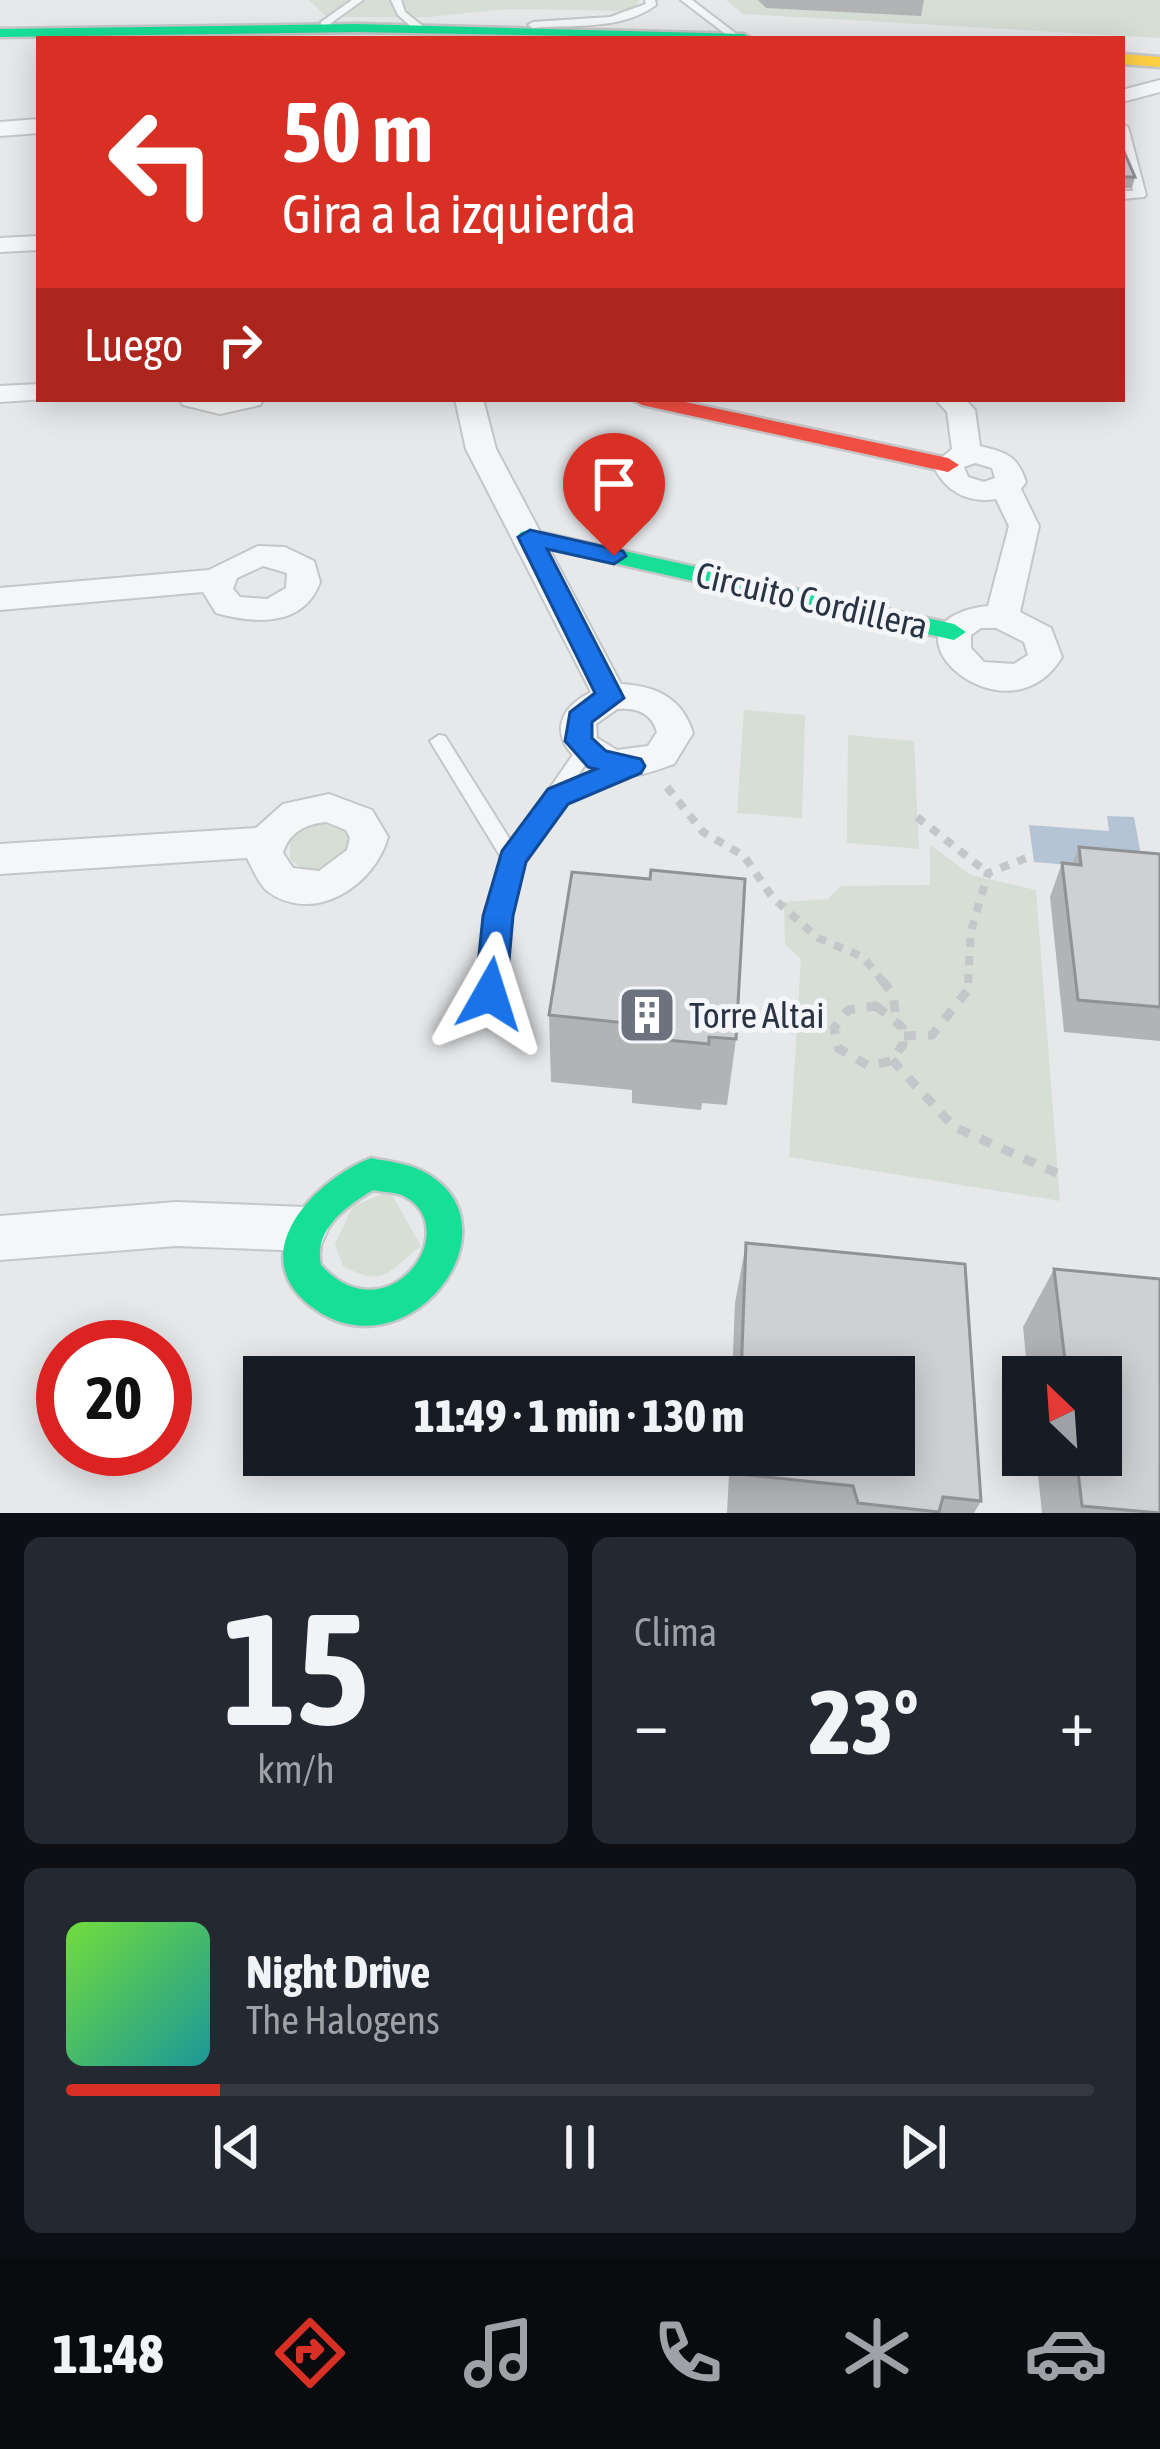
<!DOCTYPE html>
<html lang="es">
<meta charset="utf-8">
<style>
:root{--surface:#171b24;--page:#242831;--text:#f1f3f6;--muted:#9ea1a6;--line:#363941;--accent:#d93025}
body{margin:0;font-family:"Asap Condensed",sans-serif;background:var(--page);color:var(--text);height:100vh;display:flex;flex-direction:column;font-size:45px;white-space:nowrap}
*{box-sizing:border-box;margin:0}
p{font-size:39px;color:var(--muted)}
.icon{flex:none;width:66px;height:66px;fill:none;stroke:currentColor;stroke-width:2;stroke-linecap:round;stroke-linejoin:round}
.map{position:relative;height:1513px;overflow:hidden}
.panel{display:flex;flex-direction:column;gap:24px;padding:24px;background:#0d0f14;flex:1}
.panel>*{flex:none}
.top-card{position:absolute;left:36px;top:36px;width:1089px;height:366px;border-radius:0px;box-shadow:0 6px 30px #0003;background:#d93025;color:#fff;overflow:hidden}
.needle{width:78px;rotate:335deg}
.controls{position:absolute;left:1002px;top:1356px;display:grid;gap:24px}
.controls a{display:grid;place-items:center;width:120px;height:120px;border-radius:0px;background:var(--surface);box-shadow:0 6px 30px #0003;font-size:60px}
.speed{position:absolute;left:36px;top:1320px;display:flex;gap:24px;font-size:60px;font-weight:700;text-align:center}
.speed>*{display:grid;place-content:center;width:156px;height:156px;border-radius:50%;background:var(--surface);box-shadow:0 6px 30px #0003;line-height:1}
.speed .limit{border:18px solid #d22;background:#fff;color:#111}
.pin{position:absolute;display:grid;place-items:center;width:102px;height:102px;color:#fff;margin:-123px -51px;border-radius:50% 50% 50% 0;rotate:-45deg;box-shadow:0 0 12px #0007}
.pin .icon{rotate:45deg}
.me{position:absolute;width:132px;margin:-66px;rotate:6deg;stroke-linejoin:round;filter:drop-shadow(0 0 9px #0008)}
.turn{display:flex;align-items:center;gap:42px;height:252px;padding:0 48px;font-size:54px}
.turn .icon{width:156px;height:156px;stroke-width:2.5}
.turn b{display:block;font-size:84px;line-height:102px}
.then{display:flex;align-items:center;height:114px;padding:0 48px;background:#0003;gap:24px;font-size:45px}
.big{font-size:90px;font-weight:800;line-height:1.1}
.panel .tile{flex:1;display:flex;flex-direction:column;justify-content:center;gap:18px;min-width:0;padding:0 42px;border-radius:18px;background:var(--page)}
.panel .dial{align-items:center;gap:0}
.dial b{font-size:156px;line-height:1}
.song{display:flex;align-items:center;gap:36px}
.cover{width:144px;height:144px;border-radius:18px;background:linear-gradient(135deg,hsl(100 70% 55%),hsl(180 70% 35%))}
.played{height:12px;border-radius:6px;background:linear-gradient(90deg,var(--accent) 15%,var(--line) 15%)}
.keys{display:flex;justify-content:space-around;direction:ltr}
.heat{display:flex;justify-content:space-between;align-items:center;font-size:66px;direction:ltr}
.panel .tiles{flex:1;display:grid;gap:24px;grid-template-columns:1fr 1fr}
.tile:last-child{grid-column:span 2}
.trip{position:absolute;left:243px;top:1356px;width:672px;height:120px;border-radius:0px;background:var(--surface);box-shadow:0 6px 30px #0003;font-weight:800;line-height:120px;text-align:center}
.tabs{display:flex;height:192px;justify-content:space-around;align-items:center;background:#090b0e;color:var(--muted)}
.tabs .icon{width:84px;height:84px}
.tabs .active{color:var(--accent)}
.tabs b{font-size:54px;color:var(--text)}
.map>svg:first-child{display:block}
.green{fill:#d6ded6}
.water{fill:#b4c4d5}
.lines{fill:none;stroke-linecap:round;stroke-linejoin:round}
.lane-casing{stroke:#c4c6c8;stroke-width:4}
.street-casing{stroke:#c4c6c8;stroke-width:4}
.fast-casing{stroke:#c4c6c8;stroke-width:5}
.slow-casing{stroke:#c4c6c8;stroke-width:5}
.jam-casing{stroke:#c4c6c8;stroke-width:5}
.path-far1{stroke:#c5c6ca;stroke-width:8;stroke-dasharray:9 9;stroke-linecap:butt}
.path{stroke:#c5c6ca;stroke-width:9;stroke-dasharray:12 12;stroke-linecap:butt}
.lane{fill:#f5f6f7;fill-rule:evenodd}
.street{fill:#f5f6f7;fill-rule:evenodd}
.fast{fill:#16e098;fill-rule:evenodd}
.slow{fill:#ffcf43;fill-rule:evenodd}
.jam{fill:#f24e42;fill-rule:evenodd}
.wall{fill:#b1b3b5}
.building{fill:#ced0d3;stroke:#909294;stroke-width:3}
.route{fill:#1a73e8;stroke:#114b97;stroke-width:3}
.labels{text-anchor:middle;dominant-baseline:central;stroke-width:10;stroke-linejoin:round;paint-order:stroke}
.street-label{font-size:36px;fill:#2b3445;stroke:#f4f6f9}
.poi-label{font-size:36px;fill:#2b3445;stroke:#f4f6f9;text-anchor:start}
</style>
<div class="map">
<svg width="1160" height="1513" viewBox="0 0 1160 1513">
<rect width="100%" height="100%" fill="#e6e8ea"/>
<path class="green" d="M309,0h330l-4,7 -13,4 -114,-2 -80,8h-101z
M726,0h434v38l-417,-24z
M744,710l61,5 -3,103 -65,-5z
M848,735l66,6 5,108 -72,-6z
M321,823l26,9 3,20c-21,16 -37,29 -60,7v-18l11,-13z
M930,845l41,30 65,15 24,311 -271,-44 12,-198 -16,-15 -1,-42 44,-3 12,-13 90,-1z
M390,1191l31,55c-33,26 -37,42 -78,20l-8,-22 18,-38z"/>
<path class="water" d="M1107,816l27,1 10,54 -110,-9 -5,-37 80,6z"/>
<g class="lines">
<g class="lane-casing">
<path id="lane" d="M352,0h11l-36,26h-6v-4z
M391,0h10l4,12 19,15v4h-8l-18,-16z
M645,0h10l1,5c-35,26 -82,19 -123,23l-5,-3 5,-3 77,-5 36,-13z
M681,0h11l51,39h-11z
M1122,124l6,3 18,68 -2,2 -22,2v-8h11l-11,-43z
M439,735l6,1 67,107 67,-97h12l3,5 -20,31 57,-23 9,7 -3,5 -77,31 -39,59 -13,55 -7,78 -3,6 -7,3 -7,-3 -3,-6 7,-78 14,-57 -72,-118z"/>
</g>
<g class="street-casing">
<path id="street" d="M1160,80v12l-38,10v-12z
M39,119v14l-39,3v-14z
M39,236v14l-39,2v-14z
M39,384v15h6l-45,3v-16z
M179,399h85l-4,6 -40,9 -37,-9z
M455,399h28l13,50 125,235c36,2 61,14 72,49l-19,31c-18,6 -36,14 -56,12 -50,-6 -85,-55 -27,-84l-125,-243zM617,709c19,-1 34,3 40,23l-9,14 -31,4 -20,-12 -1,-14z
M935,399h30l10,11 5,36c27,7 37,9 46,36l-5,7 18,37 -19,86 31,16 11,29c-57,94 -199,-37 -74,-51l21,-80 -13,-27c-29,5 -52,-9 -63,-34l19,-16 -5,-37zM975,463l17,5 3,10 -11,4 -16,-5 -4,-10zM981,628h15l28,14 4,13 -14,9 -30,-2 -13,-14v-13z
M258,546l27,1 29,14 6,21c-16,45 -65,42 -104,31l-13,-21 -203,18v-22l209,-18zM263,566l24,7 -1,15 -19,11 -27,-2 -7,-8 4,-11z
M329,794l43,16 16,27c-13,48 -74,89 -121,54 -8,-7 -15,-23 -20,-33l-247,16v-30l256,-16 27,-24zM326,822l20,8 4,8 -3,12 -28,21 -26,-3 -10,-15c6,-21 23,-29 43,-31z
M176,1202l129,5 16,6 7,16 -7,16 -16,6 -129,-5 -176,14v-44z"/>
</g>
<g class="fast-casing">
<path id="fast" d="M357,24l387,10 8,5 -395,-7 -357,5v-8z
M529,530l425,94 12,8 -12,8 -433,-98 -4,-5 4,-5z
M371,1158c18,4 37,5 53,14 101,54 -19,211 -116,132 -64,-53 10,-126 63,-146zM373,1190c9,2 21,2 29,5 66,32 -14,144 -81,70 -8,-35 25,-59 52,-75z"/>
</g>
<g class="slow-casing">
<path id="slow" d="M1122,54l38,3v10l-38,-3z"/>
</g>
<g class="jam-casing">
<path id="jam" d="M631,399h40l277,59 11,7 -11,7 -306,-67z"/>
</g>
<path class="path-far1" d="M667,787l36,45 41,24 29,42 45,40 45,19 21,26
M917,817l71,56
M968,983l3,-52 17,-58 46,-18"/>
<path class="path" d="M882,980l11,14 3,25
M876,1006l26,21 1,18 -12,16 -22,5 -31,-18 -4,-20 14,-18z
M904,1036l28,-1 35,-44 1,-11
M892,1060l62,67 105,47"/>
<use href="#lane" class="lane"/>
<use href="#street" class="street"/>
<use href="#fast" class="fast"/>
<use href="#slow" class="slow"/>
<use href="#jam" class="jam"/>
</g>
<path class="wall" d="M758,0h166l-3,16 -155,-8z
M1122,147l13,30 -3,11h-10z
M1079,847l81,7v187l-96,-9 -14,-135 12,-34 10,1z
M572,872l164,167 -9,66 -25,-2 -1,7 -69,-7v-13l-81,-8 -2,-67z
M746,1243l219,21 16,237 -7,12h-247l3,-58h164v-78h-162l3,-74z
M1054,1269l106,244h-118l-6,-58h65v-78h-73l-5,-50z"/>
<path class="building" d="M1122,147l13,30h-13z
M1079,847l81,7v153l-82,-7 -16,-137 19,2z
M651,870l94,9 -9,160 -27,-2v7l-74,-7 1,-13 -87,-9 23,-143 78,7z
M746,1243l219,21 16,237 -38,-4 -4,15 -81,-9 -5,-17 -115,-12 1,-19h155v-78h-153z
M1054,1269l106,10v234l-78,-7 -6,-51h25v-78h-34z"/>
<path class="route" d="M530,530l93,21 3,5 -12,8 -67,-15 77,149 -32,24v16l14,13 35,8 4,7 -4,7 -73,31 -42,58 -13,54 -7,78 -4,9 -12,4 -11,-4 -4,-9 8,-78 19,-65 46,-62 48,-20 -8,-2 -23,-26 5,-29 25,-19 -77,-156z"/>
<defs>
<g id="building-square" transform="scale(3)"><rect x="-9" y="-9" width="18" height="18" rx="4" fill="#6c737f" stroke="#f4f6f9"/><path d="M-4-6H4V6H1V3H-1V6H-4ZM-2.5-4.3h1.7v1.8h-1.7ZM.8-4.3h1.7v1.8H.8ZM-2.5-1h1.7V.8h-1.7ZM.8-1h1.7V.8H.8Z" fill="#fff"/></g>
</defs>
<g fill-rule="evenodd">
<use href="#building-square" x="647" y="1015"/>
</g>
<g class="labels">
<g class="street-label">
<text transform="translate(812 600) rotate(13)">Circuito Cordillera</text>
</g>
<g class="poi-label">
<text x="689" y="1015">Torre Altai</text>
</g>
</g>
</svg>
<div class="controls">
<a><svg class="needle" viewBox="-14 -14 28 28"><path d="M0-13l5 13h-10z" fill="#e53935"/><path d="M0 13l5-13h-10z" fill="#9ea1a6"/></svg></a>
</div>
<div class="speed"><div class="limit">20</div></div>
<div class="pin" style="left:614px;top:556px;background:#d93025"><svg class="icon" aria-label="arrive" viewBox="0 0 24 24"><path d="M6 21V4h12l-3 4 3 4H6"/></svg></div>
<svg class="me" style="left:490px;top:994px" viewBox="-20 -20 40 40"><path d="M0-17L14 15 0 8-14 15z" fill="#1a73e8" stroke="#fff" stroke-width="4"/></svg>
<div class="trip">11:49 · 1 min · 130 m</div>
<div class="top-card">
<div class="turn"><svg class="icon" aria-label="left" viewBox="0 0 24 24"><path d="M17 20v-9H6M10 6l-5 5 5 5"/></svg><div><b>50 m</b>Gira a la izquierda</div></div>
<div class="then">Luego<svg class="icon" aria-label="right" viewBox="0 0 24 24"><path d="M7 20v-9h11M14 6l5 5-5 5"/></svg></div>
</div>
</div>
<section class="panel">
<div class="tiles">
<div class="tile dial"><b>15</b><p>km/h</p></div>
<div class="tile"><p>Clima</p>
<div class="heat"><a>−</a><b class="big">23°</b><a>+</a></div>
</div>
<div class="tile">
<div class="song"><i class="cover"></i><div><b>Night Drive</b><p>The Halogens</p></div></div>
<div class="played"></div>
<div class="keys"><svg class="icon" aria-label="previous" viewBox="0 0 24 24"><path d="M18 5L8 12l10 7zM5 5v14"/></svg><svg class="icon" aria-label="pause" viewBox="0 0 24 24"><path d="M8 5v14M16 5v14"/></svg><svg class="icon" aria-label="next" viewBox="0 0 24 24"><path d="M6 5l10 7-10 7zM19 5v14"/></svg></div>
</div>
</div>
</section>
<nav class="tabs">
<b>11:48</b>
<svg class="icon active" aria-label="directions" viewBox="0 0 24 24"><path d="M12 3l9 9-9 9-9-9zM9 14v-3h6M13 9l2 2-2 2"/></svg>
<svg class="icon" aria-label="music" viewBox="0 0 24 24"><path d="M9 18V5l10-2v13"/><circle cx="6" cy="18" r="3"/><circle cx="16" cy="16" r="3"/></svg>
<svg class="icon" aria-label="phone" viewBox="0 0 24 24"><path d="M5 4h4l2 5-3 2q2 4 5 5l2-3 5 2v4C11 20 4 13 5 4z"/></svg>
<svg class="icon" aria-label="climate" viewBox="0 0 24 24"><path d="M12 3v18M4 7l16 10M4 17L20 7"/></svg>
<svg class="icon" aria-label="car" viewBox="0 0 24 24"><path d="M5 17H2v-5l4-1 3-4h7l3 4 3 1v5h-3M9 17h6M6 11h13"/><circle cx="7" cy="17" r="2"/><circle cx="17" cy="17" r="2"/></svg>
</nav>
